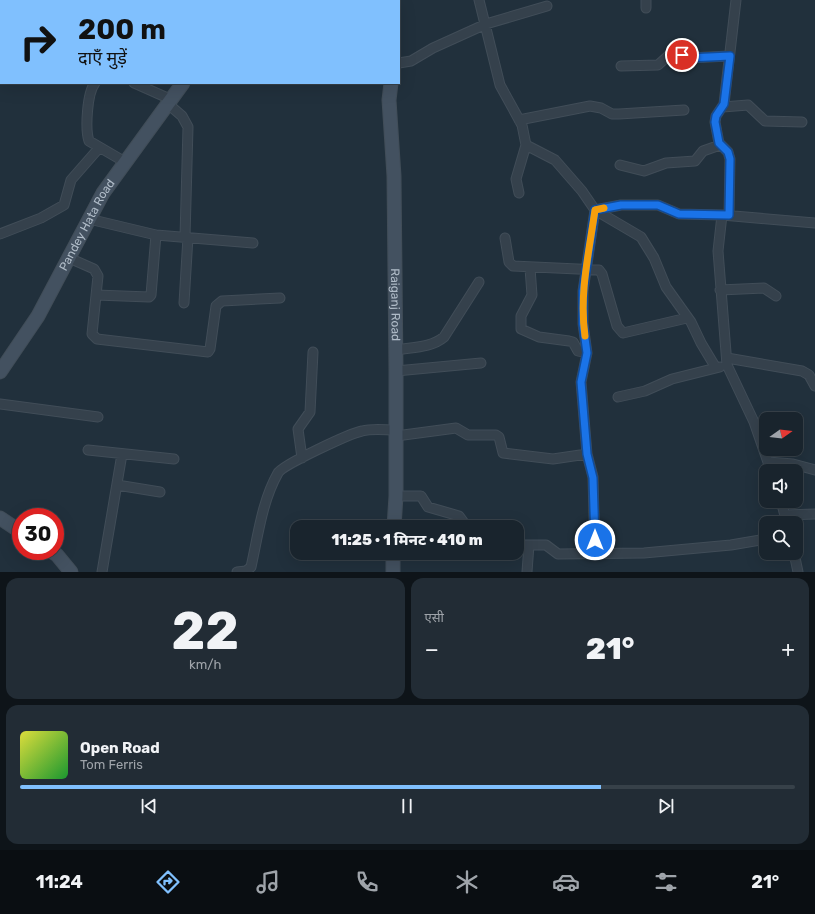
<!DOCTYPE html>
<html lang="hi">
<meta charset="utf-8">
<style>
:root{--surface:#19242d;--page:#222c35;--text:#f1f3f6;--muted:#9fa4aa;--line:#374149;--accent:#80c0fe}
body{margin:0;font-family:Rubik,"Noto Sans Devanagari",sans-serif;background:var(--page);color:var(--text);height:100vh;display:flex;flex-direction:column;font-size:15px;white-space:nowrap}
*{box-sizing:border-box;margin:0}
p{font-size:13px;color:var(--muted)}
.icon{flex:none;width:22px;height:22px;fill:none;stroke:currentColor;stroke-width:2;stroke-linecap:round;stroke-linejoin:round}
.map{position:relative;height:572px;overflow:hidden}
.details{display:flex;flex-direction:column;gap:6px;padding:6px;background:#0e1419;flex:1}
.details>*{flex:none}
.banner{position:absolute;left:0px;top:0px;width:400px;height:84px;box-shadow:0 4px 16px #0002,0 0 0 1px var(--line);background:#80c0fe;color:#111;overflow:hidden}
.needle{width:26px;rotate:76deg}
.controls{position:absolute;left:759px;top:412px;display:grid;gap:8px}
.controls a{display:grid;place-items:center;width:44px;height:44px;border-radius:8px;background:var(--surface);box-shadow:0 4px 16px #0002,0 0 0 1px var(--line);font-size:20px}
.speed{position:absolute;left:12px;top:508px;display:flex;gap:8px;font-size:20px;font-weight:700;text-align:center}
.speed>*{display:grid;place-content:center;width:52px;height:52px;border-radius:50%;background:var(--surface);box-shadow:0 4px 16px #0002,0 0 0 1px var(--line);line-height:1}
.speed .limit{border:6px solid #d22;background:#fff;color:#111}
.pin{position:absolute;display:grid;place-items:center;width:34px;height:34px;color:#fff;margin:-17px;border:2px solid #fff;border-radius:50%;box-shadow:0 1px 4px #0007}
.me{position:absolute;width:44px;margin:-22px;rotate:0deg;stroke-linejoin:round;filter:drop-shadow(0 0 3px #0008)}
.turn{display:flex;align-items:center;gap:14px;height:84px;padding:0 12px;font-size:18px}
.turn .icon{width:52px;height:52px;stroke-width:2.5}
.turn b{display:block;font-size:28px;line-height:34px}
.big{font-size:30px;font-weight:800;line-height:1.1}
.details .widget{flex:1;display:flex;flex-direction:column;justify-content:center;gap:6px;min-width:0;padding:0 14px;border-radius:12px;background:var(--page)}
.details .dial{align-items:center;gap:0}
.dial b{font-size:52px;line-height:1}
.song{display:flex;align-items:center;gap:12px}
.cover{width:48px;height:48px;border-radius:6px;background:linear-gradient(135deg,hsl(60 70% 55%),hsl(130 70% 35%))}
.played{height:4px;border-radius:2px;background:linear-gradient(90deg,var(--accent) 75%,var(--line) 75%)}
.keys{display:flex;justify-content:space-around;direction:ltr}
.heat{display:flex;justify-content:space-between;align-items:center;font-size:22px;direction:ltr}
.details .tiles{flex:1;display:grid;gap:6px;grid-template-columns:1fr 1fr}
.widget:last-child{grid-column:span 2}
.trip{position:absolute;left:290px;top:520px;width:234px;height:40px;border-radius:12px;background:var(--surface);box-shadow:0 4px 16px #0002,0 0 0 1px var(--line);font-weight:800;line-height:40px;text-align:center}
.dock{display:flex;height:64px;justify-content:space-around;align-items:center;background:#0a0e12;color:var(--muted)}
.dock .icon{width:28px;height:28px}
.dock .on{color:var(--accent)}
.dock b{font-size:18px;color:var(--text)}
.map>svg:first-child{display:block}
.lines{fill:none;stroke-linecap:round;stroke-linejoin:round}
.minor-casing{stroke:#414d58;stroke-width:11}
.secondary-casing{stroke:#414d58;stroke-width:15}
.minor{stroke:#35414c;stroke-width:9}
.secondary{stroke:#435160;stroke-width:13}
.route-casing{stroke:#114b97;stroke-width:10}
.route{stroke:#1a73e8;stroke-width:7}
.slow{stroke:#f59e0b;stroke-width:7}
.labels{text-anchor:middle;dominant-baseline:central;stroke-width:4;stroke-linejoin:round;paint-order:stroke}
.street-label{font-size:12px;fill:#b0bcc8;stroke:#1a2631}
</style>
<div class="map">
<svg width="815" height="572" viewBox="0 0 815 572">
<rect width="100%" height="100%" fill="#21303c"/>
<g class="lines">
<g class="minor-casing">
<path id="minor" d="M139,0l2,1
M479,0l21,85 22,40 4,20 29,15 27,31 13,19 46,27 13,21 12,29 25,35 10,21 15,25
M58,1l1,-1
M646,8v-8
M0,38l1,-1
M399,63l12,-2 22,-13 53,-24 61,-18
M621,66l37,-1 10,-9 10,-1 11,3 40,-2
M95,83c-8,10 -10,46 -6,58l36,21
M134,83l36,16
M167,103l15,13 6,11 -3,110
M723,107l25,-2 17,16 37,1
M519,120l71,-14 11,2 11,6h7l65,-4
M620,165l24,6 22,-8 29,-2 8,-10 17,-6
M519,193l-3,-14 10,-34
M729,215l1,-56 -2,-7 -9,-9 -4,-21 1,-6 8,-12 12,-104
M89,219l67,16 97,8
M0,234l41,-16 23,-13 7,-25 28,-32
M505,238l4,24 4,4 86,4 3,4 15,52 6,7 64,-15
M69,258l25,11 4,7 -6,58 5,5 111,13 2,-3 6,-43 6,-5 58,-3
M530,268l2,27 -11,21v13l18,8 30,4 4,1 5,9 9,2
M720,290l44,-2 12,8
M96,295l53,2 2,-2 5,-60
M184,303l4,-66
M396,350c16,-3 35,-2 48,-13l35,-55
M727,358l75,13 7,4 6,11
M396,371l85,-8
M618,397l27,-6 27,-12 48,-12
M0,404l98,13
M396,436l60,-8 12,7h28l3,2 4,16 50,6 34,-5 6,23 2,77
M88,450l86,9
M587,454l-6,-72 6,-29 -4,-29v-33l12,-81 26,-5h37l21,9 43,1
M302,458l-4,-29 12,-17 3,-60
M768,462l25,2 22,6
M771,471l-17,-49 -27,-57 -9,-114 4,-36 93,8
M117,485l43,7
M396,496h25l7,11 31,9 8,11
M781,501l6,22
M785,515l30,-1
M517,545h29l12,9 86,-1 87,-8 35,-6
M794,553l4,19
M102,572l20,-118
M237,572l9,-1 5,-4c7,-31 11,-66 27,-94 4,-8 73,-40 84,-42 11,-3 23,-1 34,-1
M527,572l2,-27"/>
</g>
<g class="secondary-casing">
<g id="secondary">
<path d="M390,0v1"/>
<path d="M277,1l1,-1"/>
<path id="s1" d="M391,83l-2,17 5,76 2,195v125l-2,31"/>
<path id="s2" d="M0,372l38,-56 65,-123 80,-110"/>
<path d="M0,518l21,14"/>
<path d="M51,551l6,4 14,17"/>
<path d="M393,572v-19"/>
</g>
</g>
<use href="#minor" class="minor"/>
<use href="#secondary" class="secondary"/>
</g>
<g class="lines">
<g class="route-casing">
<path id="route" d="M595,540l-2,-62 -6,-24 -6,-72 6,-29 -4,-29v-33l12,-81 26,-5h37l21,9 50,1 1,-56 -2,-7 -9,-9 -4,-21 1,-6 8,-12 6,-48 -41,2 -7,-3"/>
</g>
<use href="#route" class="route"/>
<path class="slow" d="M585,336c-6,-42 4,-84 10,-126l9,-2"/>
</g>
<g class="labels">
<g class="street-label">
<text stroke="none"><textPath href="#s2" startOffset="171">Pandey Hata Road</textPath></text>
<text stroke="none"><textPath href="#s1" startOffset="222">Raiganj Road</textPath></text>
</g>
</g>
</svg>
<div class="controls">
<a><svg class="needle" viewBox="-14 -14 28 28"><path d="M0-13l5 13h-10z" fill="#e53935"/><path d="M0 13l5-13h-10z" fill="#9fa4aa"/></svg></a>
<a><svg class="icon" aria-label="sound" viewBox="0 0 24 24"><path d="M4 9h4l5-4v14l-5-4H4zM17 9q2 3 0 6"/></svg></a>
<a><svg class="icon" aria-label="search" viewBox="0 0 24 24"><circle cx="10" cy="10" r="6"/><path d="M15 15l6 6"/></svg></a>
</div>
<div class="speed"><div class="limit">30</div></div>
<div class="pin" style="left:682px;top:55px;background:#d93025"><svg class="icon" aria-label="arrive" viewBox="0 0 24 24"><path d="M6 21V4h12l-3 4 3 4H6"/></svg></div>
<svg class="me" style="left:595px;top:540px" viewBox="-20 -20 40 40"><circle r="17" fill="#1a73e8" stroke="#fff" stroke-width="3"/><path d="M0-11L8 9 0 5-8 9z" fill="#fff"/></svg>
<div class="trip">11:25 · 1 मिनट · 410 m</div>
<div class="banner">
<div class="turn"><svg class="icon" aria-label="right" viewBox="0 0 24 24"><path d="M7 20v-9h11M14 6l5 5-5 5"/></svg><div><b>200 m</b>दाएँ मुड़ें</div></div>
</div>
</div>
<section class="details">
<div class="tiles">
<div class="widget dial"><b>22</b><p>km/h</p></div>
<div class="widget"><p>एसी</p>
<div class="heat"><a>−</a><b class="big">21°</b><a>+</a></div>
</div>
<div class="widget">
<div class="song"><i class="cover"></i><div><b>Open Road</b><p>Tom Ferris</p></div></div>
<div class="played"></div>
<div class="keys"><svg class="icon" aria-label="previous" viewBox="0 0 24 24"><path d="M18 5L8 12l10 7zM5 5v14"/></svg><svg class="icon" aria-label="pause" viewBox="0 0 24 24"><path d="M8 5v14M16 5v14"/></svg><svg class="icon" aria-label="next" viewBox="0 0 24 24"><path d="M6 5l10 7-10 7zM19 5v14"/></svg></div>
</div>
</div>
</section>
<nav class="dock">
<b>11:24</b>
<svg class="icon on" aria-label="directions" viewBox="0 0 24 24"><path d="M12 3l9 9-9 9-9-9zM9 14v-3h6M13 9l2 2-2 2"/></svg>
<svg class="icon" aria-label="music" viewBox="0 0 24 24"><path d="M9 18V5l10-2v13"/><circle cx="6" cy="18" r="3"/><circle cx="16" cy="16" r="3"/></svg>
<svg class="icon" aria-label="phone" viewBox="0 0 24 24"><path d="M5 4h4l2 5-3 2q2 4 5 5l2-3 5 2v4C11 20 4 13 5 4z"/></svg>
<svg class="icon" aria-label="climate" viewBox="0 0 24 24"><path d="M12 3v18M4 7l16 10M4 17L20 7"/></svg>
<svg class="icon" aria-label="car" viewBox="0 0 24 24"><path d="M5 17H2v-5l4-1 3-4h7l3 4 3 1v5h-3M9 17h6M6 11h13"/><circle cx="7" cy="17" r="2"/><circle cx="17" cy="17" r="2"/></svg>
<svg class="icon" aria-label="filters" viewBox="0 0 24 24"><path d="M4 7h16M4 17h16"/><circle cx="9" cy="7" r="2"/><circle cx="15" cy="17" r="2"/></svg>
<b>21°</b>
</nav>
